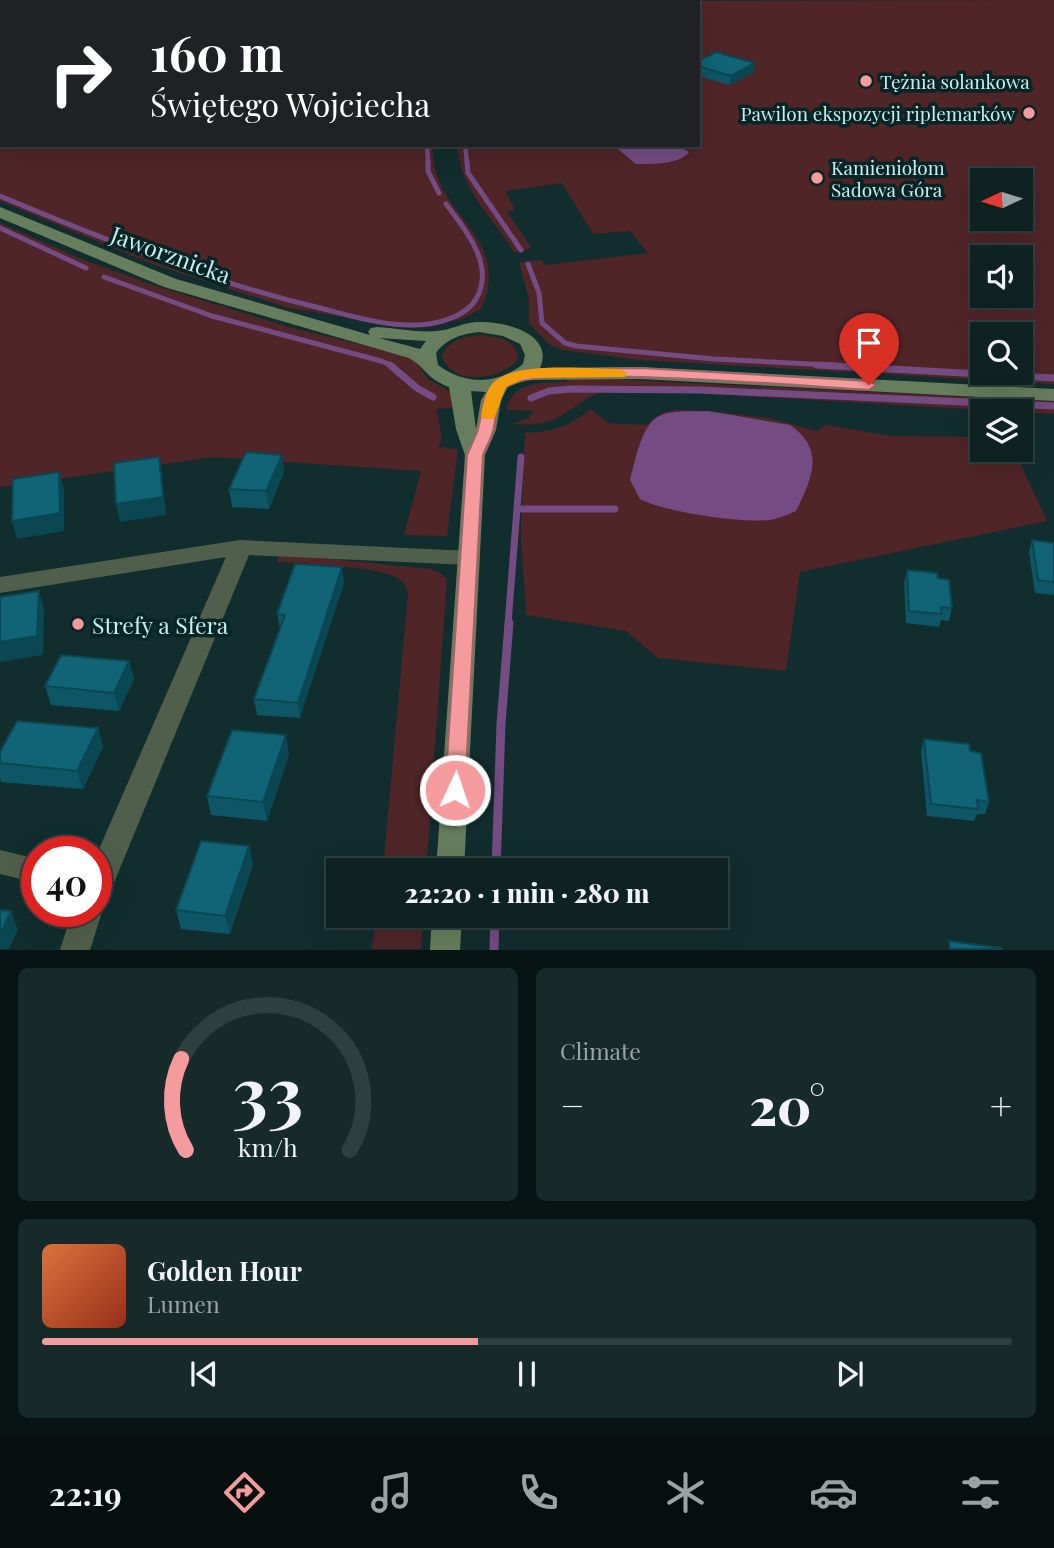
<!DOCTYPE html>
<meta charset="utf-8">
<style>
:root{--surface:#0e2222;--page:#172a2a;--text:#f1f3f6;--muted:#9ba4a5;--line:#2e3f40;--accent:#f59b9e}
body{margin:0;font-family:"Playfair Display",serif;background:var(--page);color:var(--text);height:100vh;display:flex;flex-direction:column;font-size:26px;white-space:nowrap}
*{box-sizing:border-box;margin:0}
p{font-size:23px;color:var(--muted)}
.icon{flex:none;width:38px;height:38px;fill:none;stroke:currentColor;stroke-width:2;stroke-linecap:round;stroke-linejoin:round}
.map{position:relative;height:950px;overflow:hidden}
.drawer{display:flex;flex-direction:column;gap:18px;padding:18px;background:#081313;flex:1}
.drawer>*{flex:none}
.banner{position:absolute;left:0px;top:0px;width:700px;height:147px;box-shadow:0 7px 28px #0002,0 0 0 2px var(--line);background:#202124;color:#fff;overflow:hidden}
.needle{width:46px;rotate:266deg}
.tools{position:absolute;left:970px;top:168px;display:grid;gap:14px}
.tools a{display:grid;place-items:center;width:63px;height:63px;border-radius:0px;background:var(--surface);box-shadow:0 7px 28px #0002,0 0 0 2px var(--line);font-size:35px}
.speed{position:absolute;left:21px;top:836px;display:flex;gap:14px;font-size:35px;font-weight:700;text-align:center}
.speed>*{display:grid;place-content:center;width:91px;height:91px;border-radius:50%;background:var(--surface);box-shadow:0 7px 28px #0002,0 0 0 2px var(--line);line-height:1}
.speed .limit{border:10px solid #d22;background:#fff;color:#111}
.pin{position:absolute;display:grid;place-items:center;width:60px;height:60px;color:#fff;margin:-72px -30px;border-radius:50% 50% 50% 0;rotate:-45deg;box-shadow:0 0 7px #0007}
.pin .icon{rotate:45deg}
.me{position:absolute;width:77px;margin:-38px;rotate:3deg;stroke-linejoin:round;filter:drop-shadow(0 0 5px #0008)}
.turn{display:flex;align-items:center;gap:24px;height:147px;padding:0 35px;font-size:32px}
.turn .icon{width:91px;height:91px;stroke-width:2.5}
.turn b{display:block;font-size:49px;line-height:60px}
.big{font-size:52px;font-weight:800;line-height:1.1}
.drawer .widget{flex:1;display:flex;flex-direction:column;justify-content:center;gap:10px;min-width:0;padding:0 24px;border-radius:10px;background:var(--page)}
.drawer .dial{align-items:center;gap:0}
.dial svg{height:182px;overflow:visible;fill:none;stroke:var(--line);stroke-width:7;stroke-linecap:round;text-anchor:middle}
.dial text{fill:var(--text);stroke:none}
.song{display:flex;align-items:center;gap:21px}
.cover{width:84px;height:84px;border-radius:10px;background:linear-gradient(135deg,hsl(20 70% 55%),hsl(10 70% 35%))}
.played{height:7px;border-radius:4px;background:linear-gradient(90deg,var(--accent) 45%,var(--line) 45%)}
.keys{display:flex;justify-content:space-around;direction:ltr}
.heat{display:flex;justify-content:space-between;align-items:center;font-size:38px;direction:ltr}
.drawer .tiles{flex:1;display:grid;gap:18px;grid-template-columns:1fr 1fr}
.widget:last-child{grid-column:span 2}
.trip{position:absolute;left:326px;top:858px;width:402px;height:70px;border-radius:0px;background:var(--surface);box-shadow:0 7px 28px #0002,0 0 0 2px var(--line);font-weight:800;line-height:70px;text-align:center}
.dock{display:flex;height:112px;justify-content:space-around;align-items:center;background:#060e0e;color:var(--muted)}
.dock .icon{width:49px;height:49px}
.dock .on{color:var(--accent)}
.dock b{font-size:32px;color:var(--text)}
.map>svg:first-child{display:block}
.green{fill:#4f2528;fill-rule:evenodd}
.water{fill:#744b82}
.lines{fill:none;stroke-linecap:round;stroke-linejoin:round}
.stream-far3{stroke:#744b82;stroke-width:4.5}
.stream-far2{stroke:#744b82;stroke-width:5}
.stream-far1{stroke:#744b82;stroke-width:7}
.stream{stroke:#744b82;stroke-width:9}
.street{fill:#505f4b;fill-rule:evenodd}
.secondary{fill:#667e5d;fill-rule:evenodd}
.wall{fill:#0e5665}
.shaded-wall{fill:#0b4653}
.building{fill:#106476;stroke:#0b4653;stroke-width:2}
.route{fill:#f59b9e;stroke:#9f6567;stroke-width:2}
.slow{fill:#f59e0b}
.poi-dot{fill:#f59b9e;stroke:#082424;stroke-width:2.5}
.labels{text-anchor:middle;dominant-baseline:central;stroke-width:7;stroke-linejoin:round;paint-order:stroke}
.far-poi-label{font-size:19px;fill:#c6eeee;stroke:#082424;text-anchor:start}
.street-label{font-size:23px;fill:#c6eeee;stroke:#082424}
.poi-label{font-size:23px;fill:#c6eeee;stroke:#082424;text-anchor:start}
</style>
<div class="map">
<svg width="1054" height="950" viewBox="0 0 1054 950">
<rect width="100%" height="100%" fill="#122d2e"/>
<path class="green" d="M0,0h484l-482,2 -2,26z
M1054,0v384l-415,-24 -76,-10 -13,-5 -21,-22v-24l-10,-37 22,-2 5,5 102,-12 -18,-22 -37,3 -31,-51 -57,8 10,19 -8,2 24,35 -6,4 -11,1c-21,-34 -56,-65 -56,-107h240v-143l-83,-1zM982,180h38v39h-38zM982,257h38v39h-38zM982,334h38v39h-38z
M0,33l2,112h431c-5,69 82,90 48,164l-17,9 -29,8 -24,2 -122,-20 -140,-45 -149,-62z
M0,223l84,37 69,25 136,42 123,30 16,22 21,12 7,16 -20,2 6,29 -4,9 20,2 -11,87 -43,-1 17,-64 -207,-14 -214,30z
M483,335c16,2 35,5 35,24 -15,21 -69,28 -76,-4 8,-17 25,-19 41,-20z
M568,377l486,24v13l-359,-21 -92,-1c-18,5 -30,18 -46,26 -14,7 -30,7 -46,6l18,-6 4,-7 -26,-1c3,-28 37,-28 59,-28z
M590,409l19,14 37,2 16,-12 13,-3 35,1 58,7 49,13 8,-6 66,11 91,1v13h32l33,71 -247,51 -14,99 -128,-13 -32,-27 -100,-16 -5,-81 4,-101c28,-2 43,-5 65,-24z
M279,554l151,15 9,3 8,7 -21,291h-43l25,-277c-2,-4 -2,-8 -5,-11 -15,-17 -101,-18 -126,-20z
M378,915h45l-2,34h-50z"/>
<path class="water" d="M613,145h62l14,7c-10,13 -37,12 -53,12z
M708,411l82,14c36,25 22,53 6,86 -7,3 -14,6 -21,8 -26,6 -111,-7 -135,-20l-10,-19c5,-18 11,-55 29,-64 14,-7 34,-4 49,-5z"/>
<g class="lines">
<path class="stream-far3" d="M427,145l1,17
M465,145l2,17"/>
<path class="stream-far2" d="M428,161v10l11,22
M467,161l1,12 53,77
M0,196c103,43 207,85 316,111 32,8 66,19 99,18 20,0 51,-8 61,-26 20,-33 -11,-70 -30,-95
M0,228l86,40
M528,264l11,29 3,30 23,20 11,3 138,13 134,7
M104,277l108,39 169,45 12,5"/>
<path class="stream-far1" d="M390,365l27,23 16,9
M817,365l237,13
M531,398l18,-7 21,-2 130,1 354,16
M519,509h96
M508,624l13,-167"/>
<path class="stream" d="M496,870l5,-146 8,-101
M494,950l1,-35"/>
<path class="street" d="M240,540l229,11 8,2 3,5 -3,5 -8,2 -220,-10 -138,335 -5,9 -10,3v-46l130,-299 -226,36v-16z
M0,850l37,9v24l-37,-9z
M96,903l6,9 -12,38h-30l12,-38h24z"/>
<path class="secondary" d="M0,207l176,72 194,56 -2,-3 3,-4 6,-1c19,1 41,6 60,4 14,-1 27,-9 42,-9 26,-1 76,12 61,46l100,-1 414,22v12l-414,-22 -114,1 -18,7 -7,13 -5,30 -11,25 -21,415h-28l29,-415 -9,-26 -7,-42c-22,-8 -24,-20 -40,-29l-245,-71 -164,-69zM479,332l24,4 17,8 5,11 -2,9c-26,21 -58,21 -85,1l-2,-12c11,-15 26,-19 43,-21zM379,338l47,3 -6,8zM471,391l15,1 -5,8 -5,29z
M432,915h30l-2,35h-30z"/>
</g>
<path class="wall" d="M698,61l57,2 -1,9 -24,13 -32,-9z
M282,455l2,17 -15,37 -37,-2 -3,-18z
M1032,540l22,3v52l-19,-2 -6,-41z
M907,570l31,8 14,30 -3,13 -8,-1 -2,7 -33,-4 -2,-40z
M344,583l-44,135 -43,-3 -3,-16 26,-70 -3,-15z
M129,661l5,18 -15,32 -68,-6 -6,-19z
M98,728l5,19 -20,42 -82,-7 -1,-4v-26z
M924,739l46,12 19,51 -4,12h-8l-3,7 -47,-5 -6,-64z
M289,754l-22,67 -56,-6 -4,-19z
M249,846l4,19 -23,69 -49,-5 -5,-19z"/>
<path class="shaded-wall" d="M755,63l-1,9 -24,13 1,-9z
M282,455l2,17 -15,37 -3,-18z
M159,457l3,17 4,41 -46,7 -4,-18z
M59,472l5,17v42l-47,8 -5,-18z
M342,567l2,16 -44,135 -2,-15z
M39,591l5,18 -1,46 -43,7v-20z
M129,661l5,18 -15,32 -5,-18z
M98,728l5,19 -20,42 -6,-18z
M286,735l3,19 -22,67 -4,-19z
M249,846l4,19 -23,69 -5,-18z
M11,911l7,19 -9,19h-9v-15z"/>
<path class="building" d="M716,52l39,11 -24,13 -33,-10v-5z
M246,452l36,3 -16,36 -37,-2z
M159,457l4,40 -47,7 -2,-41z
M59,472l1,41 -48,8 1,-42z
M1032,540l22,3v39l-16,-2z
M295,564l47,3 -44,136 -44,-4 31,-84 -8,-1z
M907,570l30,3 1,5 11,2 3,28 -11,-1 1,7 -33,-3z
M39,591l-2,45 -37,6v-45z
M61,655l68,6 -15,32 -69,-7z
M17,721l81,7 -21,43 -77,-8v-11z
M232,730l54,5 -23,67 -56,-6z
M924,739l45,5 1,7 11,2 8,49 -12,-2 1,9 -47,-5z
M201,841l48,5 -24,70 -49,-6z
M0,910l11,1 -11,23z
M949,941l52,7 1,1h-52z"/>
<path class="route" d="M640,368l229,13 7,4 -7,5c-55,-3 -330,-27 -362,-4 -12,9 -10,31 -14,45 -2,8 -7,16 -10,24l-18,335 -3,6 -7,3 -7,-3 -3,-6 22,-335 11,-25 6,-30 11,-19 29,-11z"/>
<path class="slow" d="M620,369l7,4 -2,4 -99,1 -20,9 -12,32h-11l-2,-3c2,-11 5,-28 14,-35 23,-20 94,-12 125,-12z"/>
<g class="poi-dot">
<circle cx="866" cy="81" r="7"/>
<circle cx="1029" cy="113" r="7"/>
<circle cx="817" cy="178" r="7"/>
<circle cx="78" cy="624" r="7"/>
</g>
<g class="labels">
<g class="far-poi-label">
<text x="880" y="81">Tężnia solankowa</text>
<text x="1015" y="113" text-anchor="end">Pawilon ekspozycji riplemarków</text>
<text x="831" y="167">Kamieniołom<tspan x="831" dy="22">Sadowa Góra</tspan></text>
</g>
<g class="street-label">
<text transform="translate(171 254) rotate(20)">Jaworznicka</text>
</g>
<g class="poi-label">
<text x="92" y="624">Strefy a Sfera</text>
</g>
</g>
</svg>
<div class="tools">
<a><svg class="needle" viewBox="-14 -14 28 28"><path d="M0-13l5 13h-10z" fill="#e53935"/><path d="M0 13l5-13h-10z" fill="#9ba4a5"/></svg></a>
<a><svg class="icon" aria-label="sound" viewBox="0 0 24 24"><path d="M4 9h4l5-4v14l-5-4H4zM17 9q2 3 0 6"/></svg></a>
<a><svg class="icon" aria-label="search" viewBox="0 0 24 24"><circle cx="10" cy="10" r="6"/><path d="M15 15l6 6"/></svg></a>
<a><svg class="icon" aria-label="layers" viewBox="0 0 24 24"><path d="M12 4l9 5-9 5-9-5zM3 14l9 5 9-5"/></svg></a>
</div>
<div class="speed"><div class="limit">40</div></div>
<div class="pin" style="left:869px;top:385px;background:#d93025"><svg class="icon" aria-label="arrive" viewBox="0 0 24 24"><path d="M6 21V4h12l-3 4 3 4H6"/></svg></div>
<svg class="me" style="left:455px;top:790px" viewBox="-20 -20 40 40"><circle r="17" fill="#f59b9e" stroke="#fff" stroke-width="3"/><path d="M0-11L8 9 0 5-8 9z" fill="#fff"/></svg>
<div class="trip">22:20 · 1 min · 280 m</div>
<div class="banner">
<div class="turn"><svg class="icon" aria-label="right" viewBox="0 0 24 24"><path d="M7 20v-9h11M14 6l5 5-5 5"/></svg><div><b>160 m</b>Świętego Wojciecha</div></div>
</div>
</div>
<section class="drawer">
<div class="tiles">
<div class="widget dial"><svg viewBox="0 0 100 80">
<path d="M14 69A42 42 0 1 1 86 69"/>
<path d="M14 69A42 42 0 0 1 12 29" stroke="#f59b9e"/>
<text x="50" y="56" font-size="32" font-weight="700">33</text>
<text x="50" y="72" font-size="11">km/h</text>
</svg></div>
<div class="widget"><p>Climate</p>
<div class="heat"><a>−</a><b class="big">20°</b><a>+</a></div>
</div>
<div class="widget">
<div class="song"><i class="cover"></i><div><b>Golden Hour</b><p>Lumen</p></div></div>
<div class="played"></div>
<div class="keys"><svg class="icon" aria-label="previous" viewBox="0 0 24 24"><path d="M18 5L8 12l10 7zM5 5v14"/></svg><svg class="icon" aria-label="pause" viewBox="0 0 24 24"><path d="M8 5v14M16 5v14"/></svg><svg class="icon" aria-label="next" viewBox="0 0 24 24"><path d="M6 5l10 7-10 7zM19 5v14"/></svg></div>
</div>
</div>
</section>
<nav class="dock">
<b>22:19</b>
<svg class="icon on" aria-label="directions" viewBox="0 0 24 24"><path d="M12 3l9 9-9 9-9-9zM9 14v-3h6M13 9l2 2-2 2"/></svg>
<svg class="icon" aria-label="music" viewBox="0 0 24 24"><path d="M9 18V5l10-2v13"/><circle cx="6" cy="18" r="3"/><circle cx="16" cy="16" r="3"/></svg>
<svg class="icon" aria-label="phone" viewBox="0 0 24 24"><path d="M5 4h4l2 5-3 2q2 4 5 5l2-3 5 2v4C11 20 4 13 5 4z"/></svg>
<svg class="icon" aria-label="climate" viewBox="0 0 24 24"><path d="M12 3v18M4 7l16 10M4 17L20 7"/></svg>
<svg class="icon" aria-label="car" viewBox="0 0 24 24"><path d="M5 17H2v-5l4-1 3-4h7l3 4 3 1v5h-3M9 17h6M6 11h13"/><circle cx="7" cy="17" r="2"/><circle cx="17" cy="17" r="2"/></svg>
<svg class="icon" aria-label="filters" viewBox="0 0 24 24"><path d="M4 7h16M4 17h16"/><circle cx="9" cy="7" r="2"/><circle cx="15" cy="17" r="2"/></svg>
</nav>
